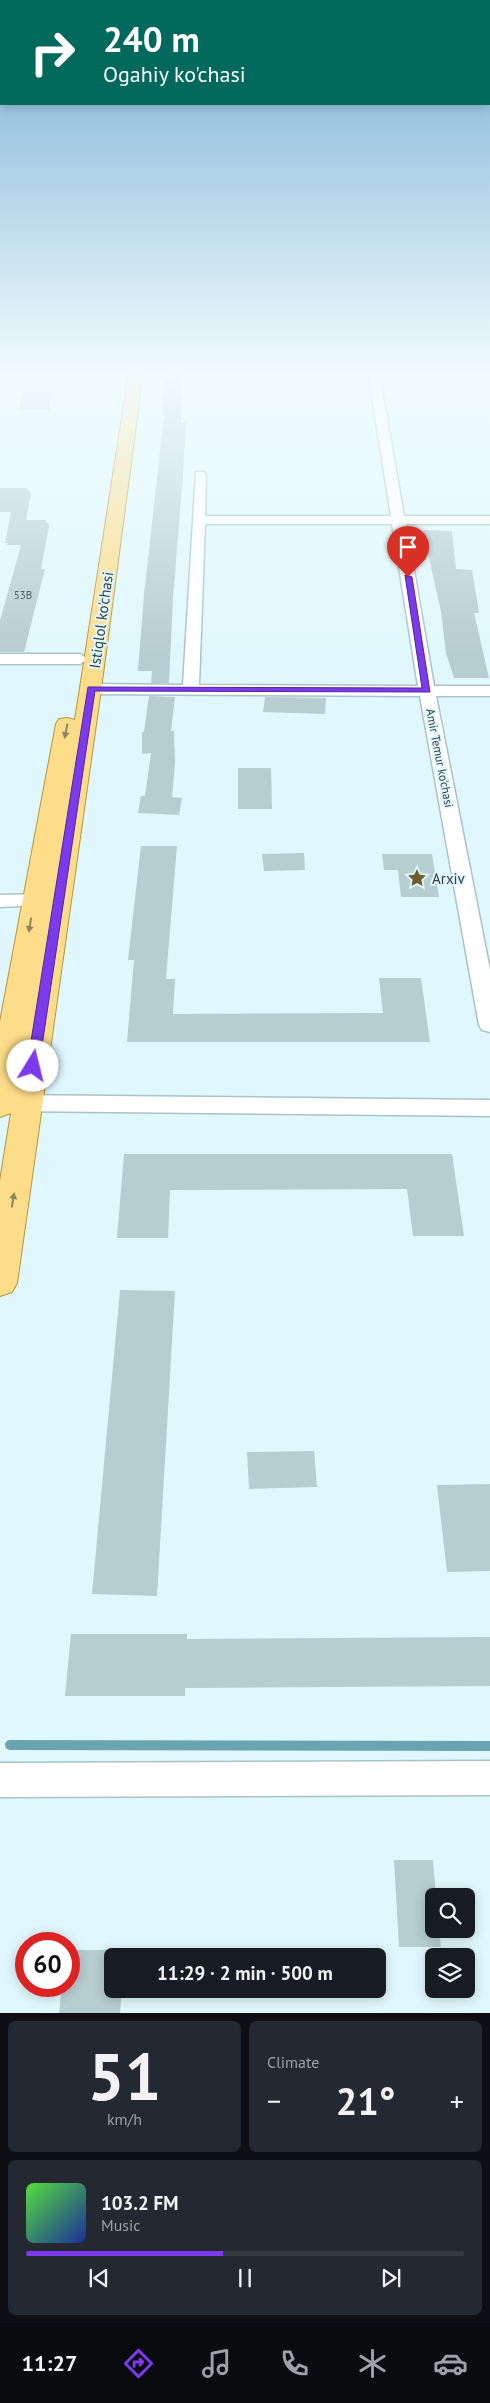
<!DOCTYPE html>
<meta charset="utf-8">
<style>
:root{--surface:#171b24;--page:#242831;--text:#f1f3f6;--muted:#9ea1a6;--line:#363941;--accent:#7c3aed}
body{margin:0;font-family:"PT Sans",sans-serif;background:var(--page);color:var(--text);height:100vh;display:flex;flex-direction:column;font-size:19px;white-space:nowrap}
*{box-sizing:border-box;margin:0}
p{font-size:16px;color:var(--muted)}
.icon{flex:none;width:28px;height:28px;fill:none;stroke:currentColor;stroke-width:2;stroke-linecap:round;stroke-linejoin:round}
.map{position:relative;height:2013px;overflow:hidden}
.sheet{display:flex;flex-direction:column;gap:8px;padding:8px;background:#0d0f14;flex:1}
.sheet>*{flex:none}
.guide{position:absolute;left:0px;top:0px;width:490px;height:105px;box-shadow:0 2px 12px #0003;background:#00695c;color:#fff;overflow:hidden}
.buttons{position:absolute;left:425px;top:1888px;display:grid;gap:10px}
.buttons a{display:grid;place-items:center;width:50px;height:50px;border-radius:8px;background:var(--surface);box-shadow:0 2px 12px #0003;font-size:25px}
.speed{position:absolute;left:15px;top:1932px;display:flex;gap:10px;font-size:25px;font-weight:700;text-align:center}
.speed>*{display:grid;place-content:center;width:65px;height:65px;border-radius:50%;background:var(--surface);box-shadow:0 2px 12px #0003;line-height:1}
.speed .limit{border:8px solid #d22;background:#fff;color:#111}
.pin{position:absolute;display:grid;place-items:center;width:42px;height:42px;color:#fff;margin:-51px -21px;border-radius:50% 50% 50% 0;rotate:-45deg;box-shadow:0 0 5px #0007}
.pin .icon{rotate:45deg}
.me{position:absolute;width:55px;margin:-28px;rotate:9deg;stroke-linejoin:round;filter:drop-shadow(0 0 4px #0008)}
.turn{display:flex;align-items:center;gap:18px;height:105px;padding:0 20px;font-size:22px}
.turn .icon{width:65px;height:65px;stroke-width:2.5}
.turn b{display:block;font-size:35px;line-height:42px}
.big{font-size:38px;font-weight:600;line-height:1.1}
.sheet .widget{flex:1;display:flex;flex-direction:column;justify-content:center;gap:8px;min-width:0;padding:0 18px;border-radius:8px;background:var(--page)}
.sheet .dial{align-items:center;gap:0}
.dial b{font-size:65px;line-height:1}
.song{display:flex;align-items:center;gap:15px}
.cover{width:60px;height:60px;border-radius:8px;background:linear-gradient(135deg,hsl(110 70% 55%),hsl(230 70% 35%))}
.played{height:5px;border-radius:2px;background:linear-gradient(90deg,var(--accent) 45%,var(--line) 45%)}
.keys{display:flex;justify-content:space-around;direction:ltr}
.heat{display:flex;justify-content:space-between;align-items:center;font-size:28px;direction:ltr}
.sheet .tiles{flex:1;display:grid;gap:8px;grid-template-columns:1fr 1fr}
.widget:last-child{grid-column:span 2}
.trip{position:absolute;left:104px;top:1948px;width:282px;height:50px;border-radius:8px;background:var(--surface);box-shadow:0 2px 12px #0003;font-weight:600;line-height:50px;text-align:center}
.tab-bar{display:flex;height:80px;justify-content:space-around;align-items:center;background:#090b0e;color:var(--muted)}
.tab-bar .icon{width:35px;height:35px}
.tab-bar .on{color:var(--accent)}
.tab-bar b{font-size:22px;color:var(--text)}
.map>svg:first-child{display:block}
.lines{fill:none;stroke-linecap:round;stroke-linejoin:round}
.stream{stroke:#6ba4b1;stroke-width:10}
.building{fill:#b6cdd2}
.minor-casing{stroke:#abc2c7;stroke-width:3}
.major-casing{stroke:#b6963d;stroke-width:2}
.minor{fill:#fff;fill-rule:evenodd}
.major{fill:#fddd8a;fill-rule:evenodd}
.oneway{fill:#8e8661}
.route{fill:#7c3aed;stroke:#51269a}
.labels{text-anchor:middle;dominant-baseline:central;stroke-width:4;stroke-linejoin:round;paint-order:stroke}
.far-number-label{font-size:11px;fill:#546264}
.far-street-label{font-size:12px;fill:#343e40;stroke:#e0f8fd}
.street-label{font-size:15px;fill:#343e40;stroke:#e0f8fd}
.poi-label{font-size:15px;fill:#343e40;stroke:#e0f8fd;text-anchor:start}
</style>
<div class="map">
<svg width="490" height="2013" viewBox="0 0 490 2013">
<rect width="100%" height="100%" fill="#e0f8fd"/>
<g class="lines">
<path class="stream" d="M10,1745l480,1"/>
</g>
<path class="building" d="M169,372h13l-1,51h5l-3,53 -10,122 -4,85h-18l1,-12h-14l6,-76 20,-180h-2l2,-35h4z
M24,392h28l-3,18h-30z
M0,488h27l4,6 -5,26h20v3h2l1,3 -8,43h4l-21,83h-24v-31l21,-76h-14l1,-2h-3l6,-31h-11z
M423,530l29,1 4,38 16,1 7,43h-5l15,65h-35l-8,-25 -5,-41z
M149,696l26,1 -4,34h3l1,32 -3,34 10,1 -3,17 -41,-2 3,-17h4l6,-43 -9,1v-22h2z
M265,697l61,1 -1,16 -62,-2z
M238,768h33l1,41h-34z
M141,846h36l-11,133h9l-2,35 210,-1 -4,-35h42l9,64h-303l7,-82h-6z
M304,853l1,17 -41,1 -2,-17z
M382,854h50l7,43h-38l-3,-27h-14z
M124,1154h328l12,82h-51l-6,-47 -237,1 -2,48h-51z
M120,1290l55,1 -18,305 -65,-2z
M314,1451l3,36 -68,2 -2,-37z
M490,1484v87l-43,1 -10,-87z
M71,1634h116v5l303,-2v49l-305,2v8h-120z
M394,1860h39l3,36h-2v33h5l2,18h-42z
M69,1950h43v39h10l-2,24h-61l3,-27h7z"/>
<g class="lines">
<g class="minor-casing">
<path id="minor" d="M368,372h11l25,144h86v8h-84l28,162h56v10h-54l54,274v62l-8,-2 -3,-5 -59,-329 -329,-2 -8,-5 8,-5 92,1 13,-213h8l2,3 -1,41h186zM205,524h187l26,162 -219,-1z
M0,654h80l8,5 -8,5h-80z
M52,894l7,2 3,4 -3,4 -59,3v-12z
M13,1095l477,5v16l-477,-5 -8,-2 -3,-6 3,-6z
M490,1761v34l-490,2v-34z"/>
</g>
<g class="major-casing">
<path id="major" d="M129,372h14l-42,317 -84,594 -5,9 -12,4v-115l11,-68 -11,4v-95l56,-298 3,-5 8,-1 8,2z"/>
</g>
<use href="#minor" class="minor"/>
<use href="#major" class="major"/>
</g>
<defs><path id="oneway-solid" d="M-6-.8H1V-3.2L6.5 0L1 3.2V.8H-6Z" transform="scale(1.25)"/></defs>
<g class="oneway">
<use href="#oneway-solid" transform="translate(66 731) rotate(101)"/>
<use href="#oneway-solid" transform="translate(30 925) rotate(99)"/>
<use href="#oneway-solid" transform="translate(13 1200) rotate(-81)"/>
</g>
<linearGradient id="sky" x2="0" y2="1"><stop stop-color="#76aed2"/><stop offset="0.57" stop-color="#f1fcfe"/><stop offset="1" stop-color="#f1fcfe" stop-opacity="0"/></linearGradient>
<rect width="490" height="654" fill="url(#sky)"/>
<path class="route" d="M405,575l7,2 18,115 -335,-1 -56,375 -2,3h-8l-2,-3 61,-379 334,1z"/>
<defs>
<g id="sight-bare" transform="scale(1.5)"><path d="M0-6L1.8-2.2L6-1.7L2.9 1.2L3.7 5.4L0 3.3L-3.7 5.4L-2.9 1.2L-6-1.7L-1.8-2.2Z" fill="#705b2a" stroke="#e0f8fd" stroke-width="2.5" paint-order="stroke"/></g>
</defs>
<g fill-rule="evenodd">
<use href="#sight-bare" x="417" y="878"/>
</g>
<g class="labels">
<g class="far-number-label">
<text x="23" y="595">53B</text>
</g>
<g class="far-street-label">
<text transform="translate(440 758) rotate(79)">Amir Temur ko'chasi</text>
</g>
<g class="street-label">
<text transform="translate(101 620) rotate(-82)">Istiqlol ko'chasi</text>
</g>
<g class="poi-label">
<text x="432" y="878">Arxiv</text>
</g>
</g>
</svg>
<div class="buttons">
<a><svg class="icon" aria-label="search" viewBox="0 0 24 24"><circle cx="10" cy="10" r="6"/><path d="M15 15l6 6"/></svg></a>
<a><svg class="icon" aria-label="layers" viewBox="0 0 24 24"><path d="M12 4l9 5-9 5-9-5zM3 14l9 5 9-5"/></svg></a>
</div>
<div class="speed"><div class="limit">60</div></div>
<div class="pin" style="left:408px;top:577px;background:#d93025"><svg class="icon" aria-label="arrive" viewBox="0 0 24 24"><path d="M6 21V4h12l-3 4 3 4H6"/></svg></div>
<svg class="me" style="left:33px;top:1066px" viewBox="-20 -20 40 40"><circle r="19" fill="#fff"/><path d="M0-13L10 11 0 6-10 11z" fill="#7c3aed"/></svg>
<div class="trip">11:29 · 2 min · 500 m</div>
<div class="guide">
<div class="turn"><svg class="icon" aria-label="right" viewBox="0 0 24 24"><path d="M7 20v-9h11M14 6l5 5-5 5"/></svg><div><b>240 m</b>Ogahiy ko'chasi</div></div>
</div>
</div>
<section class="sheet">
<div class="tiles">
<div class="widget dial"><b>51</b><p>km/h</p></div>
<div class="widget"><p>Climate</p>
<div class="heat"><a>−</a><b class="big">21°</b><a>+</a></div>
</div>
<div class="widget">
<div class="song"><i class="cover"></i><div><b>103.2 FM</b><p>Music</p></div></div>
<div class="played"></div>
<div class="keys"><svg class="icon" aria-label="previous" viewBox="0 0 24 24"><path d="M18 5L8 12l10 7zM5 5v14"/></svg><svg class="icon" aria-label="pause" viewBox="0 0 24 24"><path d="M8 5v14M16 5v14"/></svg><svg class="icon" aria-label="next" viewBox="0 0 24 24"><path d="M6 5l10 7-10 7zM19 5v14"/></svg></div>
</div>
</div>
</section>
<nav class="tab-bar">
<b>11:27</b>
<svg class="icon on" aria-label="directions" viewBox="0 0 24 24"><path d="M12 3l9 9-9 9-9-9zM9 14v-3h6M13 9l2 2-2 2"/></svg>
<svg class="icon" aria-label="music" viewBox="0 0 24 24"><path d="M9 18V5l10-2v13"/><circle cx="6" cy="18" r="3"/><circle cx="16" cy="16" r="3"/></svg>
<svg class="icon" aria-label="phone" viewBox="0 0 24 24"><path d="M5 4h4l2 5-3 2q2 4 5 5l2-3 5 2v4C11 20 4 13 5 4z"/></svg>
<svg class="icon" aria-label="climate" viewBox="0 0 24 24"><path d="M12 3v18M4 7l16 10M4 17L20 7"/></svg>
<svg class="icon" aria-label="car" viewBox="0 0 24 24"><path d="M5 17H2v-5l4-1 3-4h7l3 4 3 1v5h-3M9 17h6M6 11h13"/><circle cx="7" cy="17" r="2"/><circle cx="17" cy="17" r="2"/></svg>
</nav>
